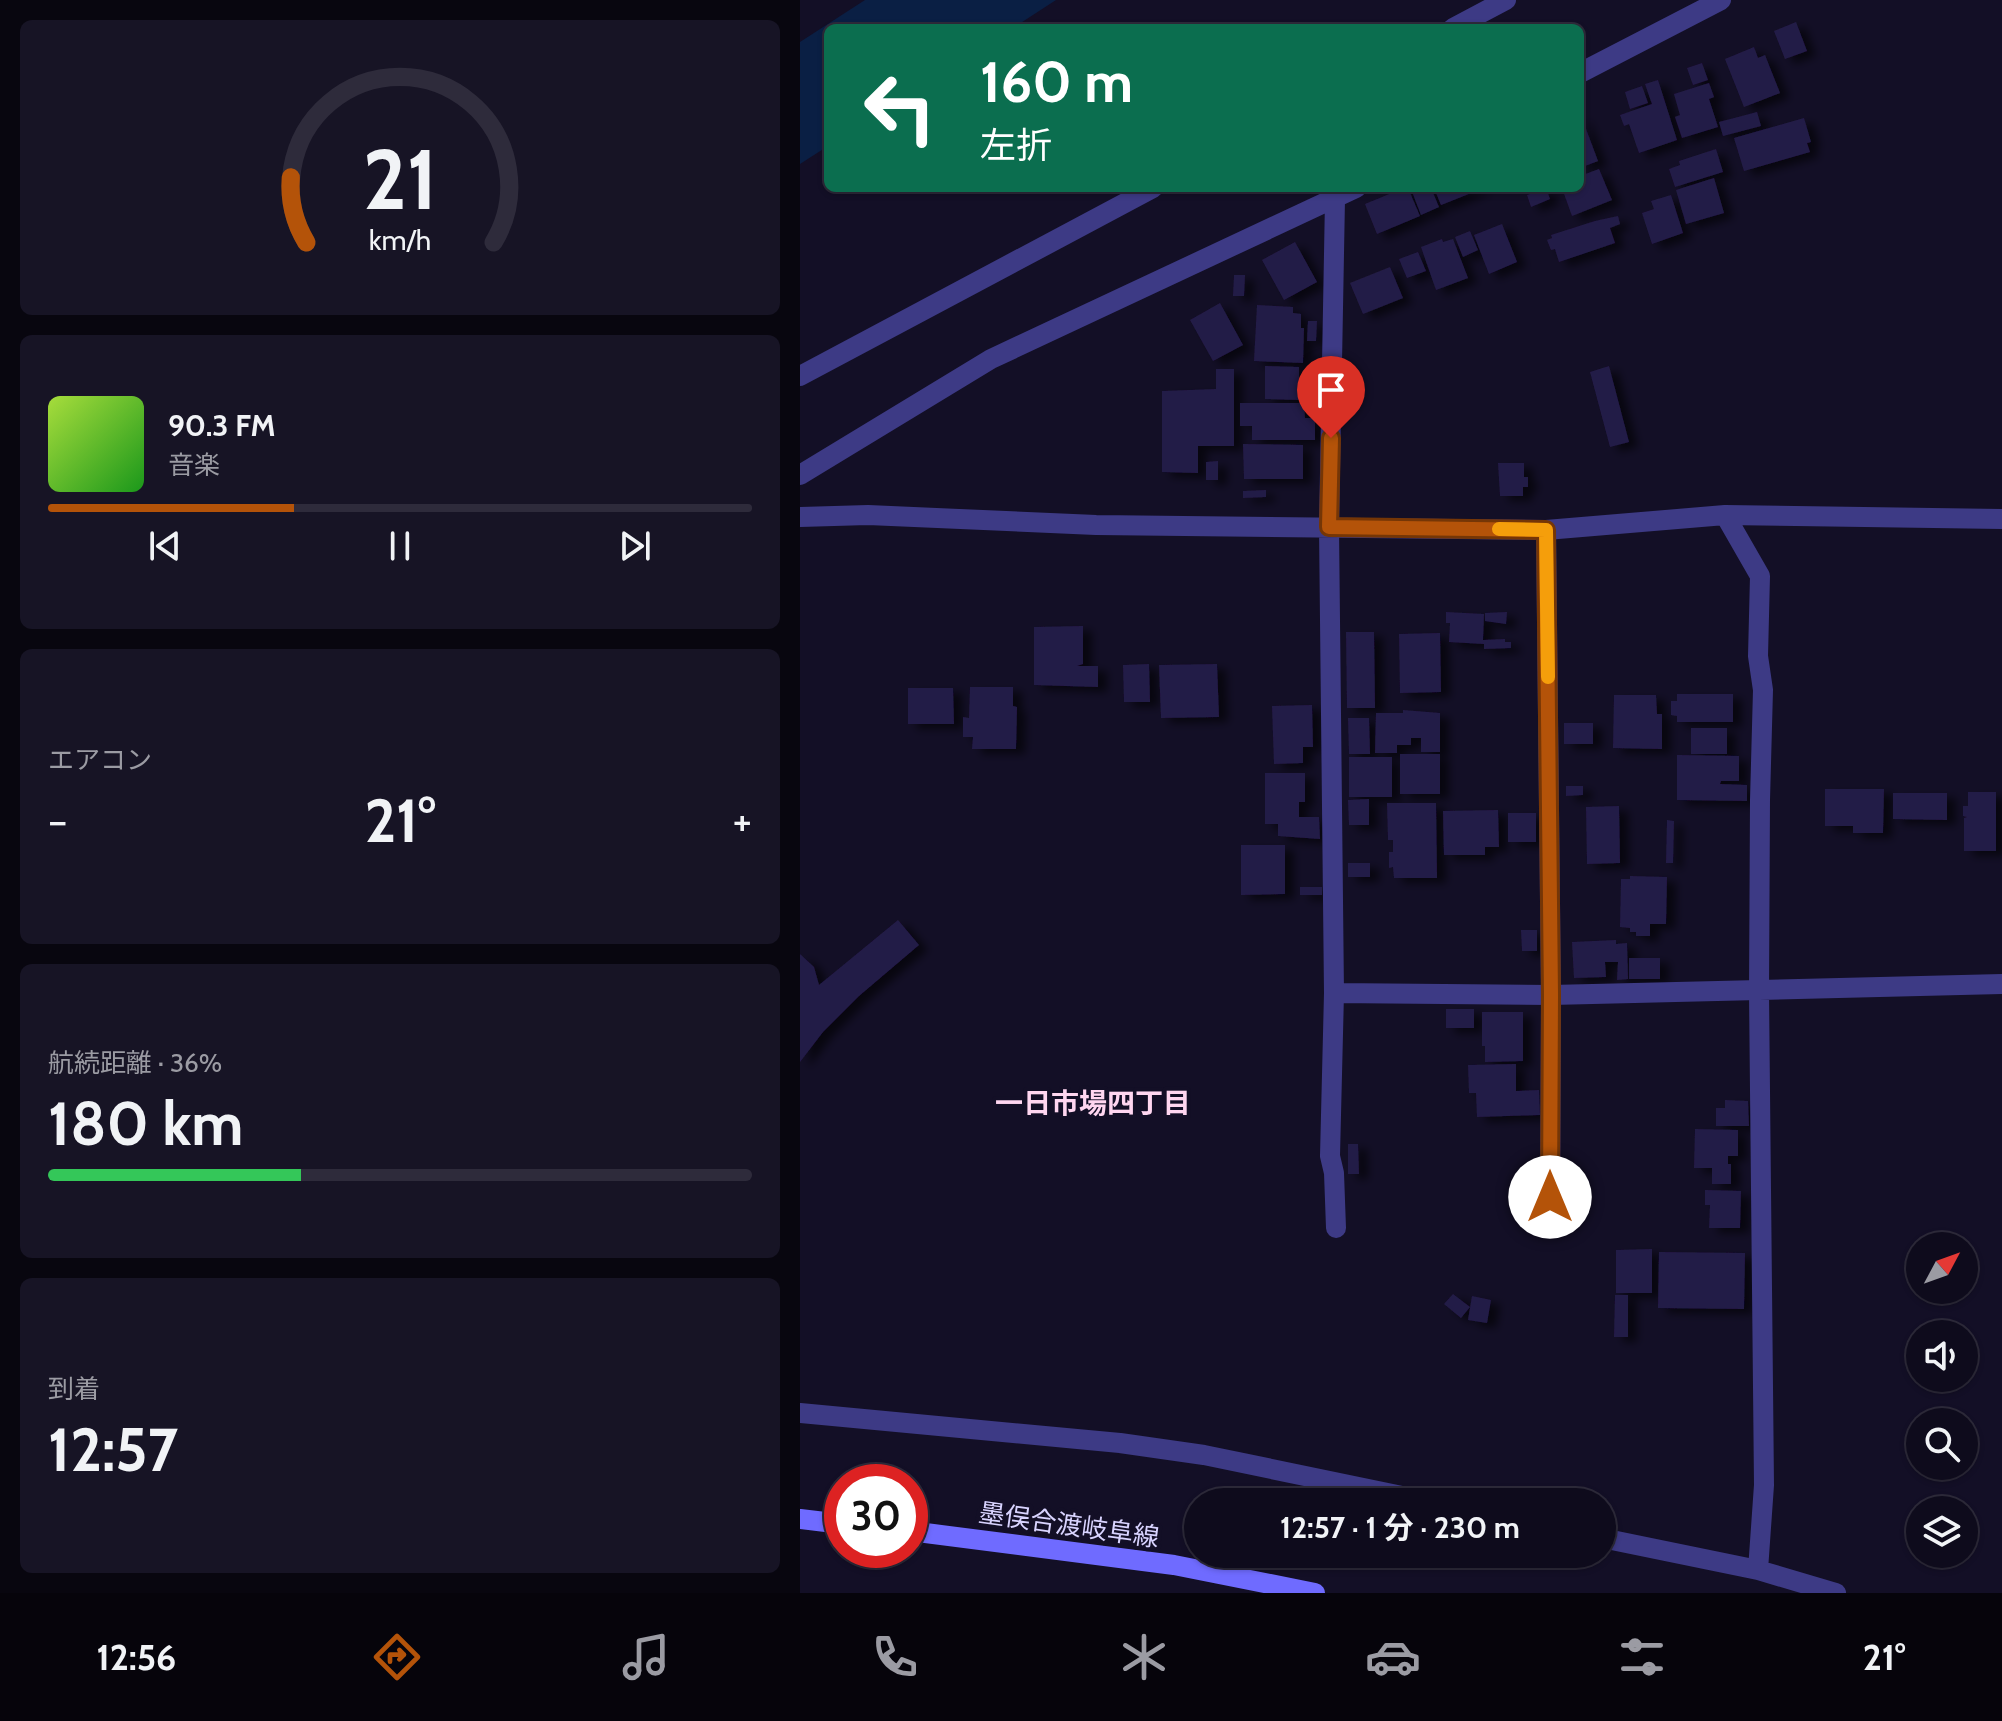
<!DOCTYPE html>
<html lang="ja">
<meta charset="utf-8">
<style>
:root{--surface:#0e0b1c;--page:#171425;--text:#f1f3f6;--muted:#9b9ba3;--line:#2e2b3b;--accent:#b45309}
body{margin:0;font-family:Cabin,"Noto Sans JP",sans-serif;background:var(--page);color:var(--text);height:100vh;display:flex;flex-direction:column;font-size:30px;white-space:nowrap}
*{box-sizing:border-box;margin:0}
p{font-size:26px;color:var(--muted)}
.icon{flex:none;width:44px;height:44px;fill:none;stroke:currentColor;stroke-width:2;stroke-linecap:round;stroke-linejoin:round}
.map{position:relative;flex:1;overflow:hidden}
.details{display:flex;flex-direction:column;gap:20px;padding:20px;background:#08060f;width:800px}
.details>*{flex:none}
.banner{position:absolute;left:24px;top:24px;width:760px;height:168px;border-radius:12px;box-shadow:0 2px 6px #0004,0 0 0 2px var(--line);background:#0b6e4f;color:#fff;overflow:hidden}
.needle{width:52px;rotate:49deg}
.tools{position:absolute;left:1106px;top:1232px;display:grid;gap:16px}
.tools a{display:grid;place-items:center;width:72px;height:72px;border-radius:50%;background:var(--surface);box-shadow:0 2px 6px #0004,0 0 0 2px var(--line);font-size:40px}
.speed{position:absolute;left:24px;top:1464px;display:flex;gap:16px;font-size:40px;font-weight:700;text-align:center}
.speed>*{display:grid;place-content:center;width:104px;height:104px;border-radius:50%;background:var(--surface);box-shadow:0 2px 6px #0004,0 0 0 2px var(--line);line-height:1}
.speed .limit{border:12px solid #d22;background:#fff;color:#111}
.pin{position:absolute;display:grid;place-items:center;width:68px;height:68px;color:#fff;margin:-82px -34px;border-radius:50% 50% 50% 0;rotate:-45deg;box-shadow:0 0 8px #0007}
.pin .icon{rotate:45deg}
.me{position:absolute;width:88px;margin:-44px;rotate:0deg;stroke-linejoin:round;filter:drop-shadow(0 0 6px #0008)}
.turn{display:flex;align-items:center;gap:28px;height:168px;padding:0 24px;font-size:36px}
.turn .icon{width:104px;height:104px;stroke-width:2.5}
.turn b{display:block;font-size:56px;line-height:68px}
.big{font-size:60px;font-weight:700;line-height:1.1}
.details .card{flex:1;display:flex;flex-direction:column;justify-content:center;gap:12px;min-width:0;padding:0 28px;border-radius:12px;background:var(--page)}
.details .dial{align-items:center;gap:0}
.dial svg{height:208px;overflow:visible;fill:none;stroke:var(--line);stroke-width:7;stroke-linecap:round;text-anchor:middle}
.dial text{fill:var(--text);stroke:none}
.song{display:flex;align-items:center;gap:24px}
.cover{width:96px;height:96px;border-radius:12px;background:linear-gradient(135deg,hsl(80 70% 55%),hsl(120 70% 35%))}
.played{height:8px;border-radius:4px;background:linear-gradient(90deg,var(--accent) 35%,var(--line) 35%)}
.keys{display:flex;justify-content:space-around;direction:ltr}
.heat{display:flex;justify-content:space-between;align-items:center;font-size:44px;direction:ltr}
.charge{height:12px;border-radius:6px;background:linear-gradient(90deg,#34c759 36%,var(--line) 0)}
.trip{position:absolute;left:384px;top:1488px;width:432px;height:80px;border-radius:40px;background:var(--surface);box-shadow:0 2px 6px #0004,0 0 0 2px var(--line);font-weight:700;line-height:80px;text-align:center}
.tab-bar{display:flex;height:128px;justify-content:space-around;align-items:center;background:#06040b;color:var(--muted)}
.tab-bar .icon{width:56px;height:56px}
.tab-bar .on{color:var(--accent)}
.tab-bar b{font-size:36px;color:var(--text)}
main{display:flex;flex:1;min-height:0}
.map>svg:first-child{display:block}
.water{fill:#0a1f44}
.building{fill:#241b47;filter:url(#shadow)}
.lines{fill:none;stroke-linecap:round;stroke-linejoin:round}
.minor{stroke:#3d3a85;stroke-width:20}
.secondary{stroke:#6f6bff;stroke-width:20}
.route-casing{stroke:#753606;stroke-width:20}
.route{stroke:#b45309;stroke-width:14}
.slow{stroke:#f59e0b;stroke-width:14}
.labels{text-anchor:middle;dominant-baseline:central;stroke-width:8;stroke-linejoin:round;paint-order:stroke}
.street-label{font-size:26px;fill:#d9d4ff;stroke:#130f26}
.neighbourhood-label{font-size:28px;font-weight:bold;fill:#ffd6f0;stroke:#130f26}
</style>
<main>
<section class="details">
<div class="card dial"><svg viewBox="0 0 100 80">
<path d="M14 69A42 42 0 1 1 86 69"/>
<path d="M14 69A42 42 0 0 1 8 44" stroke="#b45309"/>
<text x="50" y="56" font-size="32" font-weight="700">21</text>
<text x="50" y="72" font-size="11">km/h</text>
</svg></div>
<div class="card">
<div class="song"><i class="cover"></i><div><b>90.3 FM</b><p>音楽</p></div></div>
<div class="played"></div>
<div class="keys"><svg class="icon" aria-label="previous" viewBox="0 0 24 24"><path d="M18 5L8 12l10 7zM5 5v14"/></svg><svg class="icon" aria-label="pause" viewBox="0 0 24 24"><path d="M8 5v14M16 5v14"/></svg><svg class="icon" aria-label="next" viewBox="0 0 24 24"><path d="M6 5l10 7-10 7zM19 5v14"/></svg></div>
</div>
<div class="card"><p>エアコン</p>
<div class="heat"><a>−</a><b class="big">21°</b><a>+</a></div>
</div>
<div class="card"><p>航続距離 · 36%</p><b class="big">180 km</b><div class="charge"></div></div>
<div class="card"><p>到着</p><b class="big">12:57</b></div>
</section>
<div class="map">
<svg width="1202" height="1593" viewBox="0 0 1202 1593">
<defs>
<filter id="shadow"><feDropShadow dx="9" dy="5" stdDeviation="4" flood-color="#0009"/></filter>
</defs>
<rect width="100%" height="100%" fill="#130f26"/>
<path class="water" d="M65,0h191l-43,28h-185v118l-28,18v-122z"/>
<path class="building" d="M996,22l11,29 -22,8 -11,-28z
M954,47l4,11 7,-3 15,38 -36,14 -19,-48z
M902,63l6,17 -15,5 -6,-17z
M858,80l19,60 -38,13 -10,-29 -5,2 -4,-11 32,-11 -7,-20z
M909,83l5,14 -5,2 9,28 -36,11 -7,-21 5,-2 -6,-21z
M842,86l6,17 -18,6 -5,-17z
M957,112l4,14 -38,10 -4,-14z
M780,113l18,48 -18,7z
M1004,118l7,24 -4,1 3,9 -66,19 -10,-33z
M916,149l7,23 -48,15 -6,-18 11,-4 -1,-4z
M799,169l13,31 -40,16 -10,-28h18v-12z
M914,178l10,35 -38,11 -10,-34z
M604,188h4l12,28 -43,18 -12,-30z
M631,188l8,19 -18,8 -10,-26z
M634,188h50l-43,17z
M746,188l4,11 -19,8 -4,-12z
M871,195l12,38 -31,11 -10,-31 12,-4 -3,-8z
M818,216l2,8 -10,4 5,15 -56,19 -4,-13 -4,1 -4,-10 5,-2 -1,-3 44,-14z
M702,224l15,38 -28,12 -15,-39z
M670,231l8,19 -15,7 -8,-20z
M642,239l1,3 10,-3 15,39 -32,12 -15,-43z
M495,242l22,40 -33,18 -22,-40z
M618,252l8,19 -19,7 -8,-19z
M590,267l13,31 -40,16 -13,-31z
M434,275h11l-1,21h-11z
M420,303l23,42 -30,16 -23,-41z
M457,305l36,2v6l8,1v14h3l-1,35 -49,-2z
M508,321h9l-1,20h-9z
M465,366l34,1v33l-34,-1z
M809,366l20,76 -19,5 -20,-75z
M416,369h18v77h-36v27l-36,-1v-81l54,-2z
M440,403h64l1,15h10v22h-63v-14h-12z
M443,444l60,1v34h-59z
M418,461v19h-12v-18z
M698,463h26v14h4v10h-5v9h-23z
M466,490v7l-23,1v-7z
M646,612l38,2 -1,26 22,-1v3h6v6l-27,1v-5l-35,-2 1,-19h-4z
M707,612l-1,12 -21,-3v-8z
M283,626v38l-6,2h21v21l-64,-2v-58z
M546,632h28l1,76h-28z
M640,633l1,59 -41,1 -1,-59z
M349,664l1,38h-26l-1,-37z
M417,664l2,53 -58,1 -2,-53z
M170,687h43v19l4,1 -1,42h-44l1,-12h-10v-20l6,1z
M108,688h45l1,36h-46z
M877,694h56v28h-56v-6l-6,-1v-14h6z
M814,695h42l1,19h5v35l-49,-1z
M512,705l1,42h-10v16l-29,1 -2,-58z
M603,710l37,3v39h-19v-14h-10v7h-14v8h-22l1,-40h27z
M548,718h21l1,36h-21z
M764,723h29v21h-29z
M891,728h36v26h-36z
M600,754h40v40h-40z
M877,755l62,1v25h-18l-1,3 27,1v16l-70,-1z
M549,757h43v40h-43z
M465,773h40v29h-6v15h20l1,22 -42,-3v-12h-13z
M766,786h17v9l-17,1z
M1025,789h59l-1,44h-30v-7h-28z
M1168,792h28v59h-32v-33l3,-1 -4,-1v-10h5z
M1093,793h54v27l-54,-1z
M569,799v26h-20l-1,-25z
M587,803h49l1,75h-43l-1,-11 -4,1v-16h4v-12h-5z
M819,806l1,57 -33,1 -1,-57z
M698,810l1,37h-14v8h-41l-1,-44z
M708,813h28v29h-28z
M867,820l7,1 -1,42h-7z
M441,845h44v49l-44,1z
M548,863h22v14h-22z
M830,876l37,1 -1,47h-16v12h-14v-4h-6v-4l-10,-1 1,-48h9z
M500,887h22v8h-22z
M98,920l21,25 -60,51 -36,36 -23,30v-108l14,13 5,18z
M721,930h16v21h-15z
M816,940v4l11,-1 1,36 -11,1 1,-18h-13l1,15 -32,1 -2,-36z
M829,958h31v21h-31z
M646,1009h28v19h-28z
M682,1012h41v49l-38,1v-16h-3z
M716,1064v27l23,-1 1,25 -63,2 -1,-24h-7l-1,-28z
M925,1100l23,1 1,25h-33v-18h9z
M895,1129l43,1v26h-10v8h3v20h-19v-16h-18z
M548,1144h10l1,30h-11z
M905,1190l36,1 -1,37h-31l1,-23h-5z
M852,1249v44h-36v-43z
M859,1252l86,1 -1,56 -86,-1z
M653,1294l17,13 -9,11 -17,-14z
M815,1295h13v42h-14z
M672,1296l19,4 -4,23 -19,-3z"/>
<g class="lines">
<path class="minor" d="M653,28l53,-28
M780,73l141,-73
M535,199l-6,328 5,466 -4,163 4,17 2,55
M0,376l353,-188
M0,475l191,-116 365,-171
M925,515l35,61 -2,80 5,34 -3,110 -1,192 5,493 -6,85
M0,517l68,-2 228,10 450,5 179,-15 277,4
M534,993l217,2 -5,-465
M750,1225l1,-230 451,-11
M0,1413l320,30 84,12 227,47
M802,1538l156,32 78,23"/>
<path class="secondary" d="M0,1519l42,5
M110,1531l264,34 141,28"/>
</g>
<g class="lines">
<g class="route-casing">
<path id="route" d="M531,438l-2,89 217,3 5,465 -1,202"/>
</g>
<use href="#route" class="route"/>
<path class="slow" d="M699,529l47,1 2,147"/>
</g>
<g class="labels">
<g class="street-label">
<text transform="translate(269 1525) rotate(8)">墨俣合渡岐阜線</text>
</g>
<g class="neighbourhood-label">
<text x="293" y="1103">一日市場四丁目</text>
</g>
</g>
</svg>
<div class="tools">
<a><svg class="needle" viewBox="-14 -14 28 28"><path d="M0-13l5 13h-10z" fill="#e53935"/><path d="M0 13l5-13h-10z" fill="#9b9ba3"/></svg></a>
<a><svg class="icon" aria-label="sound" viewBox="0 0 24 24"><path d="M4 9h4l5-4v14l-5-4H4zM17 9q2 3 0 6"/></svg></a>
<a><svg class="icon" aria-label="search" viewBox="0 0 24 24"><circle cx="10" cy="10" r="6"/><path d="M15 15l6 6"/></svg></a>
<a><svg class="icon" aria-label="layers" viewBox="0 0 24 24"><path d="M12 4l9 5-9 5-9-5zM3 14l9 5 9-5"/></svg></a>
</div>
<div class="speed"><div class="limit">30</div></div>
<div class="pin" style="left:531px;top:438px;background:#d93025"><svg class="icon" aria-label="arrive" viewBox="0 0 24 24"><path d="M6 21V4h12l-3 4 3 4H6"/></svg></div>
<svg class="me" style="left:750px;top:1197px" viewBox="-20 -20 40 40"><circle r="19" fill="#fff"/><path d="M0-13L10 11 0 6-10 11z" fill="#b45309"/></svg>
<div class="trip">12:57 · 1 分 · 230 m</div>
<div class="banner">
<div class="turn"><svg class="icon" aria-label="left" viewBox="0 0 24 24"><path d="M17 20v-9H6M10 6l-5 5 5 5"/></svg><div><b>160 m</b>左折</div></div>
</div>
</div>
</main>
<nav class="tab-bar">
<b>12:56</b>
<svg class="icon on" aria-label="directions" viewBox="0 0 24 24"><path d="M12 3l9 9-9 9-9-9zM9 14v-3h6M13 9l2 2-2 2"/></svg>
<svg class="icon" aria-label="music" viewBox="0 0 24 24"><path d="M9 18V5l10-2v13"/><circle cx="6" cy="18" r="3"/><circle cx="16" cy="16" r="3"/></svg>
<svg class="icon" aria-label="phone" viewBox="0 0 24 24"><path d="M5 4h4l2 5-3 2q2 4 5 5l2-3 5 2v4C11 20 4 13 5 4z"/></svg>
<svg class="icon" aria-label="climate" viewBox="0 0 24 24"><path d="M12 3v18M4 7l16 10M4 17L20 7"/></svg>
<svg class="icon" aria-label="car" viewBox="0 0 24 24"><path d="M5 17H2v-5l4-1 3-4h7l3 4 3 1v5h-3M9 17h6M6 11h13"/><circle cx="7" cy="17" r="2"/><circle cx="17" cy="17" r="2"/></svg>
<svg class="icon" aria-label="filters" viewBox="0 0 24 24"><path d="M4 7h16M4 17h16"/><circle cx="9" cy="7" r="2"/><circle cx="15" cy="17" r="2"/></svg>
<b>21°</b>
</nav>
